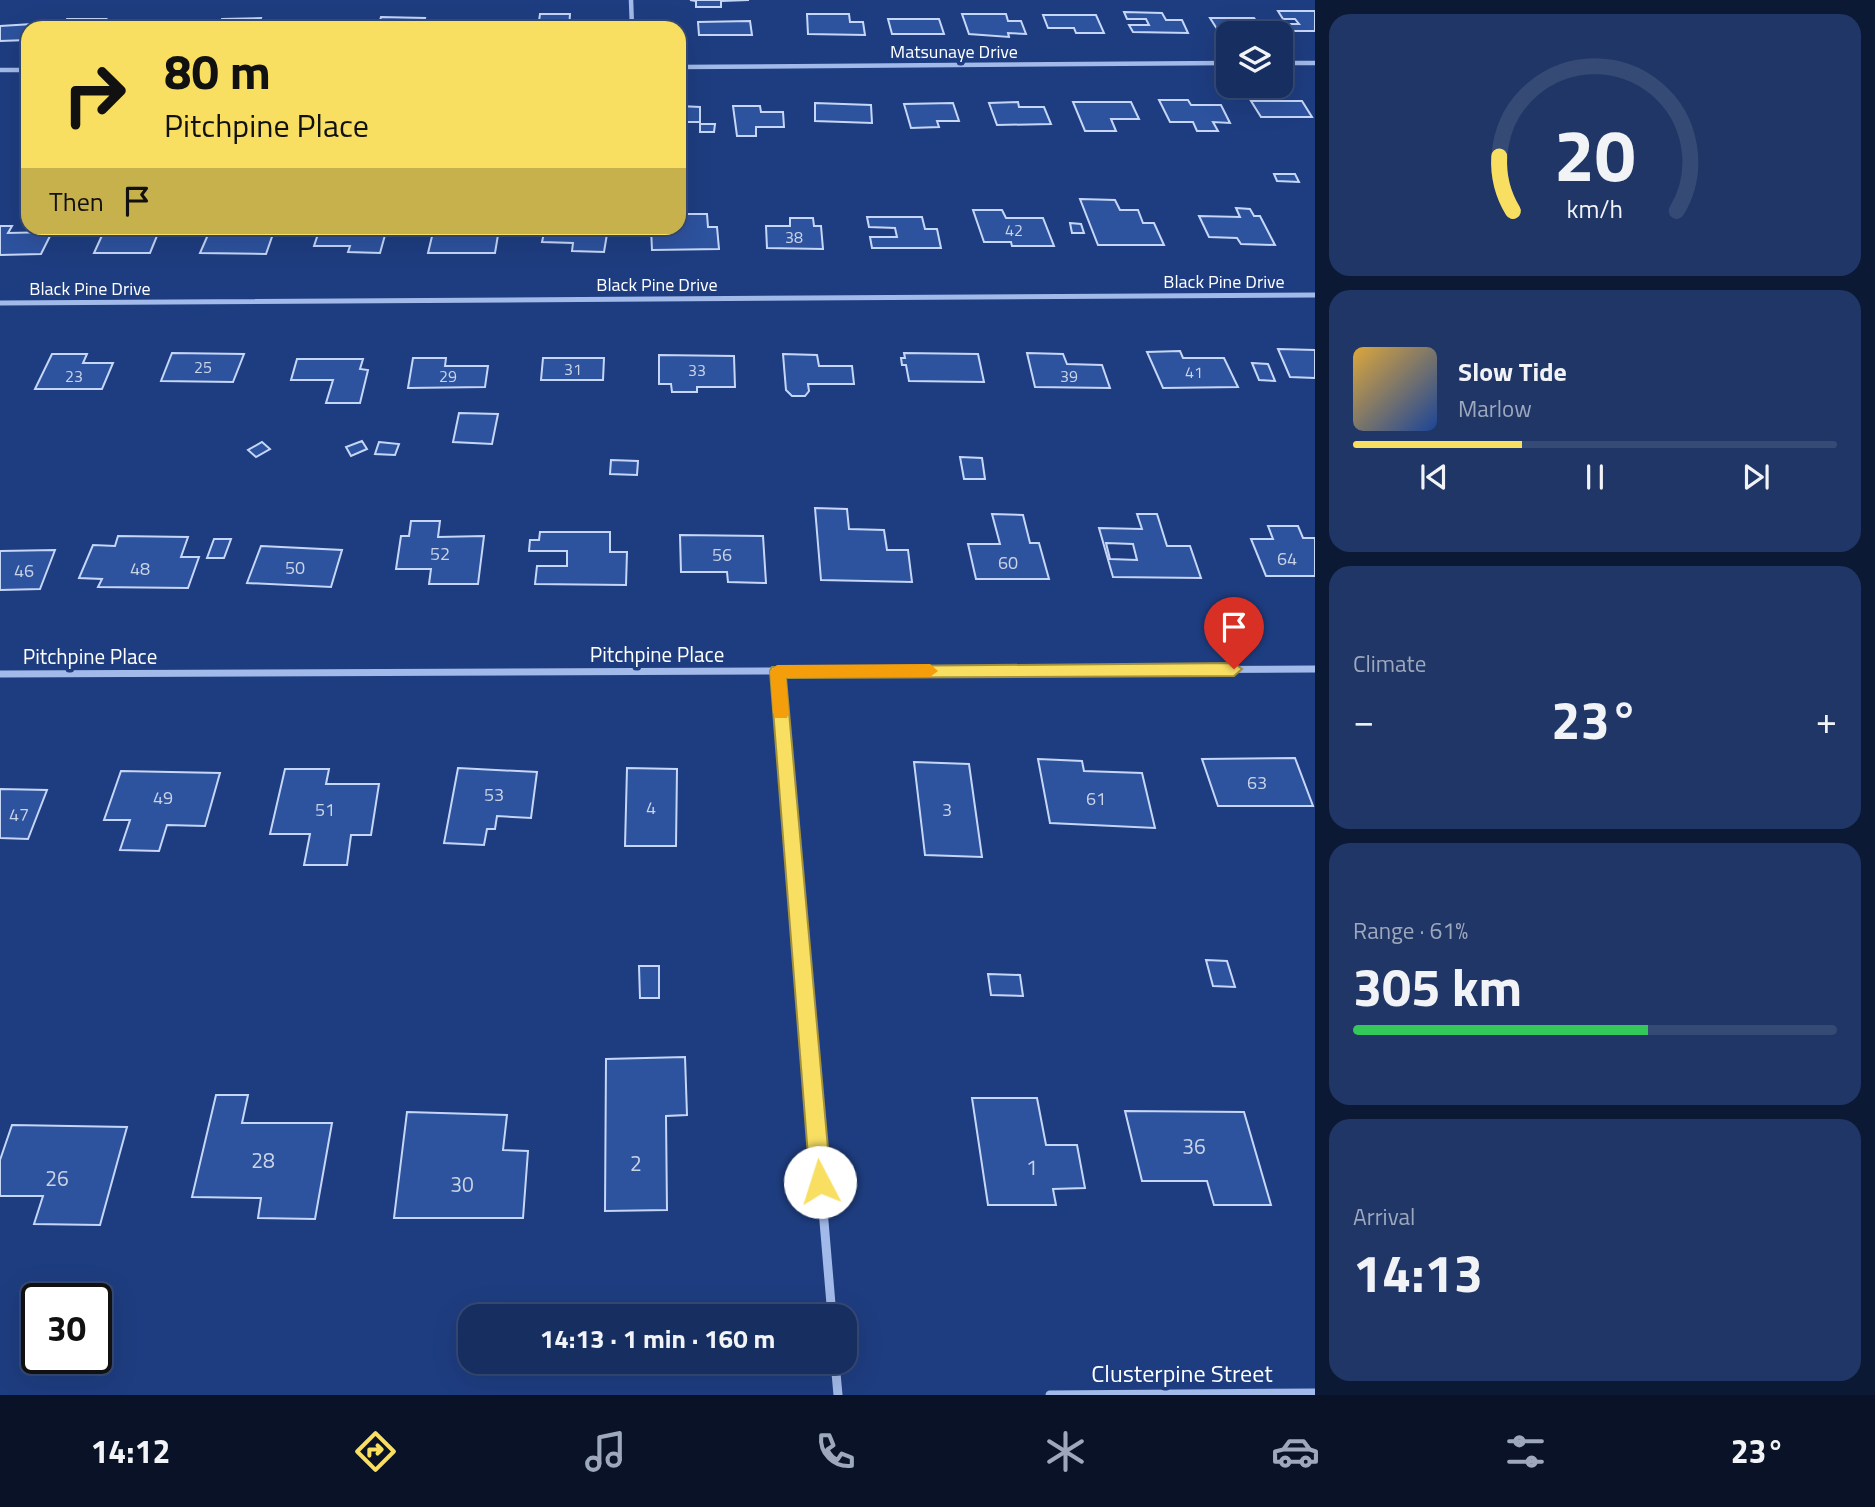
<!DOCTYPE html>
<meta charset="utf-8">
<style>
:root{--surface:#162e60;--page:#1f3666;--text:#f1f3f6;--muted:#9ea8bd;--line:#354a75;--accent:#f8de61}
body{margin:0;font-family:"Titillium Web",sans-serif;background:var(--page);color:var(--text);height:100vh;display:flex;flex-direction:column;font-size:26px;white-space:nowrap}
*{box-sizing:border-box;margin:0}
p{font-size:23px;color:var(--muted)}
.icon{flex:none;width:38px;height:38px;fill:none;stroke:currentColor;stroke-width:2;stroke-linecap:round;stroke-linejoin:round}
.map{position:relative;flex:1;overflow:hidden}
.side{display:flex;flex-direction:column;gap:14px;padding:14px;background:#0c1935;width:560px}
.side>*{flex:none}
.top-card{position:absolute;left:21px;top:21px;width:665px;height:214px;border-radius:21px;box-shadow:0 7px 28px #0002,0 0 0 2px var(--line);background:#f8de61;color:#111;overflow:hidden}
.controls{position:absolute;left:1216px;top:21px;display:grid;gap:14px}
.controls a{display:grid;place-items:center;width:77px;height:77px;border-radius:14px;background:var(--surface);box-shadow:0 7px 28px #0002,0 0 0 2px var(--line);font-size:35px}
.speed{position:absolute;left:21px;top:1283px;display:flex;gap:14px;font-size:35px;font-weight:700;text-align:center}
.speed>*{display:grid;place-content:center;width:91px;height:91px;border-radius:50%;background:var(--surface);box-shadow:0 7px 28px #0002,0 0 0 2px var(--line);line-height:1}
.speed .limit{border:4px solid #111;border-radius:10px;background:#fff;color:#111}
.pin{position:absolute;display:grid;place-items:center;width:60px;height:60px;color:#fff;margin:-72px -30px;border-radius:50% 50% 50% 0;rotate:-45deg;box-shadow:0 0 7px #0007}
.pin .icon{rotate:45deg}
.me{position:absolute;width:77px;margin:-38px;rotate:355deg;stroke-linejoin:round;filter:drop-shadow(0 0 5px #0008)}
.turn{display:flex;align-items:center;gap:24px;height:147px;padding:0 28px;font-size:32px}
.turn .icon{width:91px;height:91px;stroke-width:2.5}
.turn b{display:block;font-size:49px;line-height:60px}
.then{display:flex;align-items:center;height:66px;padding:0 28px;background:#0003;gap:14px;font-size:26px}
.big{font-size:52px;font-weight:700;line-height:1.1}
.side .tile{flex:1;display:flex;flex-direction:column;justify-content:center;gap:10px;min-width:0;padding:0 24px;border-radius:21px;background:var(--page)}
.side .dial{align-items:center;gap:0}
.dial svg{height:182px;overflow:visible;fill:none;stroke:var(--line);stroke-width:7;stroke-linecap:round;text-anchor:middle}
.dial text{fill:var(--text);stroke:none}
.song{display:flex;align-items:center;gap:21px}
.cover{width:84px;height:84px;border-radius:10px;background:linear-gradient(135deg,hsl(40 70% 55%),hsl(220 70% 35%))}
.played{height:7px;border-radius:4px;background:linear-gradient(90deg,var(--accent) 35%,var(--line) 35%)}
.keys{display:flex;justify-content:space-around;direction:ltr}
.heat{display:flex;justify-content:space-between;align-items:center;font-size:38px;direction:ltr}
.charge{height:10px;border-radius:5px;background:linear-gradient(90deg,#34c759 61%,var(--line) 0)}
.trip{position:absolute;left:458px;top:1304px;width:399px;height:70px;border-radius:21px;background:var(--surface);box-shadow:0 7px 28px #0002,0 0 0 2px var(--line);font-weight:700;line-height:70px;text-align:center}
.tab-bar{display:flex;height:112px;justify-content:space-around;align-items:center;background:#091226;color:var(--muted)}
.tab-bar .icon{width:49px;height:49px}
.tab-bar .current{color:var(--accent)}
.tab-bar b{font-size:32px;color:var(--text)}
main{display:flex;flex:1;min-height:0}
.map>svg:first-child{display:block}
.building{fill:#2d529e;stroke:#c6d6f7;stroke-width:2;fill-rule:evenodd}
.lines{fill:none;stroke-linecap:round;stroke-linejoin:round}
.minor-far3{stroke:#a2bae9;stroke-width:4.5}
.minor-far2{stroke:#a2bae9;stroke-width:5}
.minor-far1{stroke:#a2bae9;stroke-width:7}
.minor{stroke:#a2bae9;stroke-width:9}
.route{fill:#f8de61;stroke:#a1903f;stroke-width:2}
.slow{fill:#f59e0b}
.labels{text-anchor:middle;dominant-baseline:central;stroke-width:7;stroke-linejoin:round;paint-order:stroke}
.far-number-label{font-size:16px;fill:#cad4e7}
.far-street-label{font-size:18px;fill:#fff;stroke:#1e3d80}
.number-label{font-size:18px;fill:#cad4e7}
.street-label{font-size:21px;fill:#fff;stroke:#1e3d80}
.near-number-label{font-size:21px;fill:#cad4e7}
.near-street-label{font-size:24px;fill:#fff;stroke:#1e3d80}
</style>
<main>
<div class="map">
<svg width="1315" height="1395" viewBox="0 0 1315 1395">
<rect width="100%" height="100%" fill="#1e3d80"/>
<path class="building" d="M690,0h59l-28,1v6h-25v-6z
M1278,11h37v20h-23l-6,-7h13l-4,-5h-12z
M1124,12l38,1 4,7h16l6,13 -55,-1 -4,-7h20l-3,-6h-19z
M540,14h30l-1,14h-31z
M807,14h42l1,8h13l2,13 -57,-1z
M962,14h44l2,7h13l5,13 -18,-1 1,4 -40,-3z
M1043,15h53l8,18h-28l-2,-5h-26z
M381,17l44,1 -1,3h12l-2,7h-36l1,-3 -20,-1z
M261,18l-3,8 14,2h-54l4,-9z
M1210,18h44l10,13 -45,1z
M67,19h39l-6,9h11h-35l-14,-1z
M888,19h51l5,15h-52z
M750,21l2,14h-53l-1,-13z
M460,22h52l-1,6h-52z
M305,23h43l-1,5h-43z
M33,24l-5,4 -3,8h3l-1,4 -27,1v-15z
M140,24l52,1 -2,3h-52z
M1159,100h29l3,5h30l9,18 -17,-1 5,9h-21l-4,-9h-23z
M1251,101h51l10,16h-51z
M1018,102l1,5h25l7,17 -54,1 -8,-22z
M1073,102h58l8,17h-28l5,12h-31z
M815,103l56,2 1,18 -57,-2z
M953,103l6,18h-22l2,6 -28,1 -7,-24z
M679,106l21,1v15h-21z
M733,106h27l1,6h22l1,15h-28v9h-19z
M700,124h15l-1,8h-14z
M1274,174h21l4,8 -22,-1z
M1080,199l35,1 5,10h18l5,13h11l10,22h-66z
M679,203h5l1,11h22l1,13h9l2,22 -67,1 -1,-22h28z
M1236,208l14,1 4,7h6l15,29 -34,-1 -4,-6 -28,-1 -10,-21 41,1z
M973,210h29l4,8h37l11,28h-42l-1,-4h-27z
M867,217h55l3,12h12l4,19h-69l-2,-11h27l-2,-9 -26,-1z
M790,218h23l1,8h7l2,23 -56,-1 -1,-22h24z
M1070,223l11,1 3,9h-12z
M0,226h12l-4,7 44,-1 -11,22 -41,1z
M320,228h67l-7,25 -32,-1 2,-6h-36z
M434,228l65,1 -4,24h-67z
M545,228h63l-4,24 -32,-1 1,-8 -31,-1z
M210,230l64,1 -8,23 -66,-1z
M104,231h55l-9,22h-56z
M1278,349l37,1v28l-25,-1z
M1180,351l3,7h41l14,29 -75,1 -16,-36z
M172,353l72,1 -11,28 -72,-1z
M904,353l74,1 6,28 -75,-1 -3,-16h-4l-1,-7h4z
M1027,353l36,1 4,10 35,1 8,23 -75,-1z
M52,354h35l-4,9h30l-11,26h-67z
M783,354l34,1 2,11h33l2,18h-46l1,7 -4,5h-13l-6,-6z
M659,355l75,1 1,31h-38v5h-25l-1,-8h-12z
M413,358h33l-1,8h43l-3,21 -77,1z
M543,358h61l-1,22h-62z
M297,359h66l-3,10 8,1 -8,33h-34l7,-23h-42z
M1252,363l16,1 7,17 -16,-1z
M459,413l39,1 -6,30 -39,-2z
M362,441l5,8 -16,7 -5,-9z
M262,442l8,7 -14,8 -8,-7z
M379,442l20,2 -4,11 -20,-1z
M960,457l22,1 3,21h-21z
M611,460l27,1 -1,14 -27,-1z
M815,508l32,1 2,20 35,1 3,20h21l4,32 -91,-2z
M992,514l31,1 7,28h9l10,36h-73l-8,-35h32z
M1137,514h20l10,32h23l11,32 -88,-1 -14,-49 43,1zM1106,543l27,1 4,16 -27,-1z
M411,521h29l-2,16 46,-1 -6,48h-49l2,-15h-35l5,-33h8z
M1268,526h30l5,12h12v38h-49l-15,-37h22z
M540,532h70v20h17l-1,33 -91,-1 2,-18h30v-15h-38l1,-11h9z
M680,535l83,1 3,47 -38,-1 -1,-10h-46z
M118,536l70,1 -7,20h18l-11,31 -90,-1 4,-8 -23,-1 14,-33 22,1z
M214,539h17l-7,19h-17z
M261,546l81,4 -11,37 -84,-4z
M55,550l-15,39 -40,1v-39z
M1295,758l18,48h-95l-16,-47z
M1038,759l44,2 2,10 58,2 13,55 -105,-5z
M914,762l55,2 13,93 -57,-2z
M458,768l79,4 -6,46 -34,-2 -2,13h-8l-3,16 -40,-2z
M627,768l50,1 -1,77h-51z
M285,769h44l-3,15h53l-8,51h-20l-4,30h-43l6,-31h-40z
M121,771l99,2 -15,53 -38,-1 -8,26 -39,-1 10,-30h-26z
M0,789l47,1 -19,49 -28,-1z
M1206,960l21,1 8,26 -22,-1z
M639,966h20v32h-19z
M988,974l32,1 3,21 -32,-1z
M685,1057l2,58 -21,1 1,94 -62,1 1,-152z
M216,1095h32l-6,28h90l-17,96 -57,-1 3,-20 -69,-1z
M972,1098h65l9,47h31l8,43 -32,1 3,16h-68z
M1125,1111l119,1 27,93h-57l-7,-24h-65z
M407,1112l100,3 -4,35 25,1 -5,67h-129z
M12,1125l115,2 -27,98 -66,-1 9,-28h-43v-36z"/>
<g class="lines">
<path class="minor-far3" d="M631,0l1,28
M1281,63h34
M679,67l549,-4
M0,70h28"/>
<path class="minor-far2" d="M0,303l1315,-8"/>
<path class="minor-far1" d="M777,672l21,243
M0,674l1315,-5"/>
<path class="minor" d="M798,914l34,402
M835,1362l3,33
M1050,1395l265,-2"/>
</g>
<path class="route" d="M1234,663l8,6 -8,7 -448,2 45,504 -3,7 -8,3 -7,-3 -3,-7 -40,-511 2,-4z"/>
<path class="slow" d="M930,664l8,7 -8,6 -144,1 3,35 -2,5h-12l-2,-5 -3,-42 7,-6z"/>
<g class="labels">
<g class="far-number-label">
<text x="1014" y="230">42</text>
<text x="794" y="237">38</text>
<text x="203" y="367">25</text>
<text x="573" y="369">31</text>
<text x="697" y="370">33</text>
<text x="1194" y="372">41</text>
<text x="74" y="376">23</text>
<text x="448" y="376">29</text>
<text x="1069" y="376">39</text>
</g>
<g class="far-street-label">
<text x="954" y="51">Matsunaye Drive</text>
<text x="1224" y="281">Black Pine Drive</text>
<text x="657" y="284">Black Pine Drive</text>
<text x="90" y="288">Black Pine Drive</text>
</g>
<g class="number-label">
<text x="440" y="553">52</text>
<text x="722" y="554">56</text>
<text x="1287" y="558">64</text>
<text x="1008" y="562">60</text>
<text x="295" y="567">50</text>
<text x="140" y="568">48</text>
<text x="24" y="570">46</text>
<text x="1257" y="782">63</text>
<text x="494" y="794">53</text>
<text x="163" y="797">49</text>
<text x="1096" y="798">61</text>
<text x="651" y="807">4</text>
<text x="325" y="809">51</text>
<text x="947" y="809">3</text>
<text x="19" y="814">47</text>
</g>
<g class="street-label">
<text x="657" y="654">Pitchpine Place</text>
<text x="90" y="656">Pitchpine Place</text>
</g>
<g class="near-number-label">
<text x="1194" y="1146">36</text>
<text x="263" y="1160">28</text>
<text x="636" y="1163">2</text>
<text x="1032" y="1167">1</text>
<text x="57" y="1178">26</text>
<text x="462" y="1184">30</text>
</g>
<g class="near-street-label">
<text x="1182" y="1373">Clusterpine Street</text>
</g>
</g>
</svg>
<div class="controls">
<a><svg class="icon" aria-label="layers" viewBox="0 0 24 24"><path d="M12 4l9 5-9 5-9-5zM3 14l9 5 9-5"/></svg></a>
</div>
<div class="speed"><div class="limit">30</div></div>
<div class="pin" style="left:1234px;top:669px;background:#d93025"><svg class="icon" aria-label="arrive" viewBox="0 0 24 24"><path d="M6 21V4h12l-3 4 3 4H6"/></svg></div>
<svg class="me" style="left:820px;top:1182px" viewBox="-20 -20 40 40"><circle r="19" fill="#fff"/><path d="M0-13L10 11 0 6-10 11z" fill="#f8de61"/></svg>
<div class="trip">14:13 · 1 min · 160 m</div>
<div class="top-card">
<div class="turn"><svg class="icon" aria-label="right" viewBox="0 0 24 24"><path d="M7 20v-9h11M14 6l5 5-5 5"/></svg><div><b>80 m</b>Pitchpine Place</div></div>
<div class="then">Then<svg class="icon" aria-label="arrive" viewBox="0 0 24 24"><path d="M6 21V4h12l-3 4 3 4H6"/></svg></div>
</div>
</div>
<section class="side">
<div class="tile dial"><svg viewBox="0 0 100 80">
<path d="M14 69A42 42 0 1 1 86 69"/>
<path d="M14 69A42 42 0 0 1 8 45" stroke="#f8de61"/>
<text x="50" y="56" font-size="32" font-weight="700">20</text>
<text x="50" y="72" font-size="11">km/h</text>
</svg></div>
<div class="tile">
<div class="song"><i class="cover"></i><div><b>Slow Tide</b><p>Marlow</p></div></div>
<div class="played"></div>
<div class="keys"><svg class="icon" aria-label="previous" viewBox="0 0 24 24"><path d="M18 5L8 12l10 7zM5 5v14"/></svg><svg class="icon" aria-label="pause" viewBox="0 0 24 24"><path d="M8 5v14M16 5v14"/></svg><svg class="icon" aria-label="next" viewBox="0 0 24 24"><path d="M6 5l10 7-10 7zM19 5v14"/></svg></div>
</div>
<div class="tile"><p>Climate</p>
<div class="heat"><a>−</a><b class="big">23°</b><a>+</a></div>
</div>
<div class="tile"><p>Range · 61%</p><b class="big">305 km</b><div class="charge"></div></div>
<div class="tile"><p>Arrival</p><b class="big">14:13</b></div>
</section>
</main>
<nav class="tab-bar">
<b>14:12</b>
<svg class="icon current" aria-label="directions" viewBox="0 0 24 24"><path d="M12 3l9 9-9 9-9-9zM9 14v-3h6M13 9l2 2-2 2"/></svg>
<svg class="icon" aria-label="music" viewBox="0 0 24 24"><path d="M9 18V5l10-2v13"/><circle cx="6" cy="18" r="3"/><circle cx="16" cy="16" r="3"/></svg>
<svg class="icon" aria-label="phone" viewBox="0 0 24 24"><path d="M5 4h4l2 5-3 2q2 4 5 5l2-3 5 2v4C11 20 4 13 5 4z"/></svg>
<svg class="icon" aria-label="climate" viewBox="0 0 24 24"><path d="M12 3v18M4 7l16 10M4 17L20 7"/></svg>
<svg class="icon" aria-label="car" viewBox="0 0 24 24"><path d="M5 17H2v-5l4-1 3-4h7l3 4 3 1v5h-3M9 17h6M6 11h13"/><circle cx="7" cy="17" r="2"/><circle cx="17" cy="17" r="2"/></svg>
<svg class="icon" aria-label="filters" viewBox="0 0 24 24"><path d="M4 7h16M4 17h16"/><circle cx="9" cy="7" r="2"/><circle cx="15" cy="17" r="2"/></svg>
<b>23°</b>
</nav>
